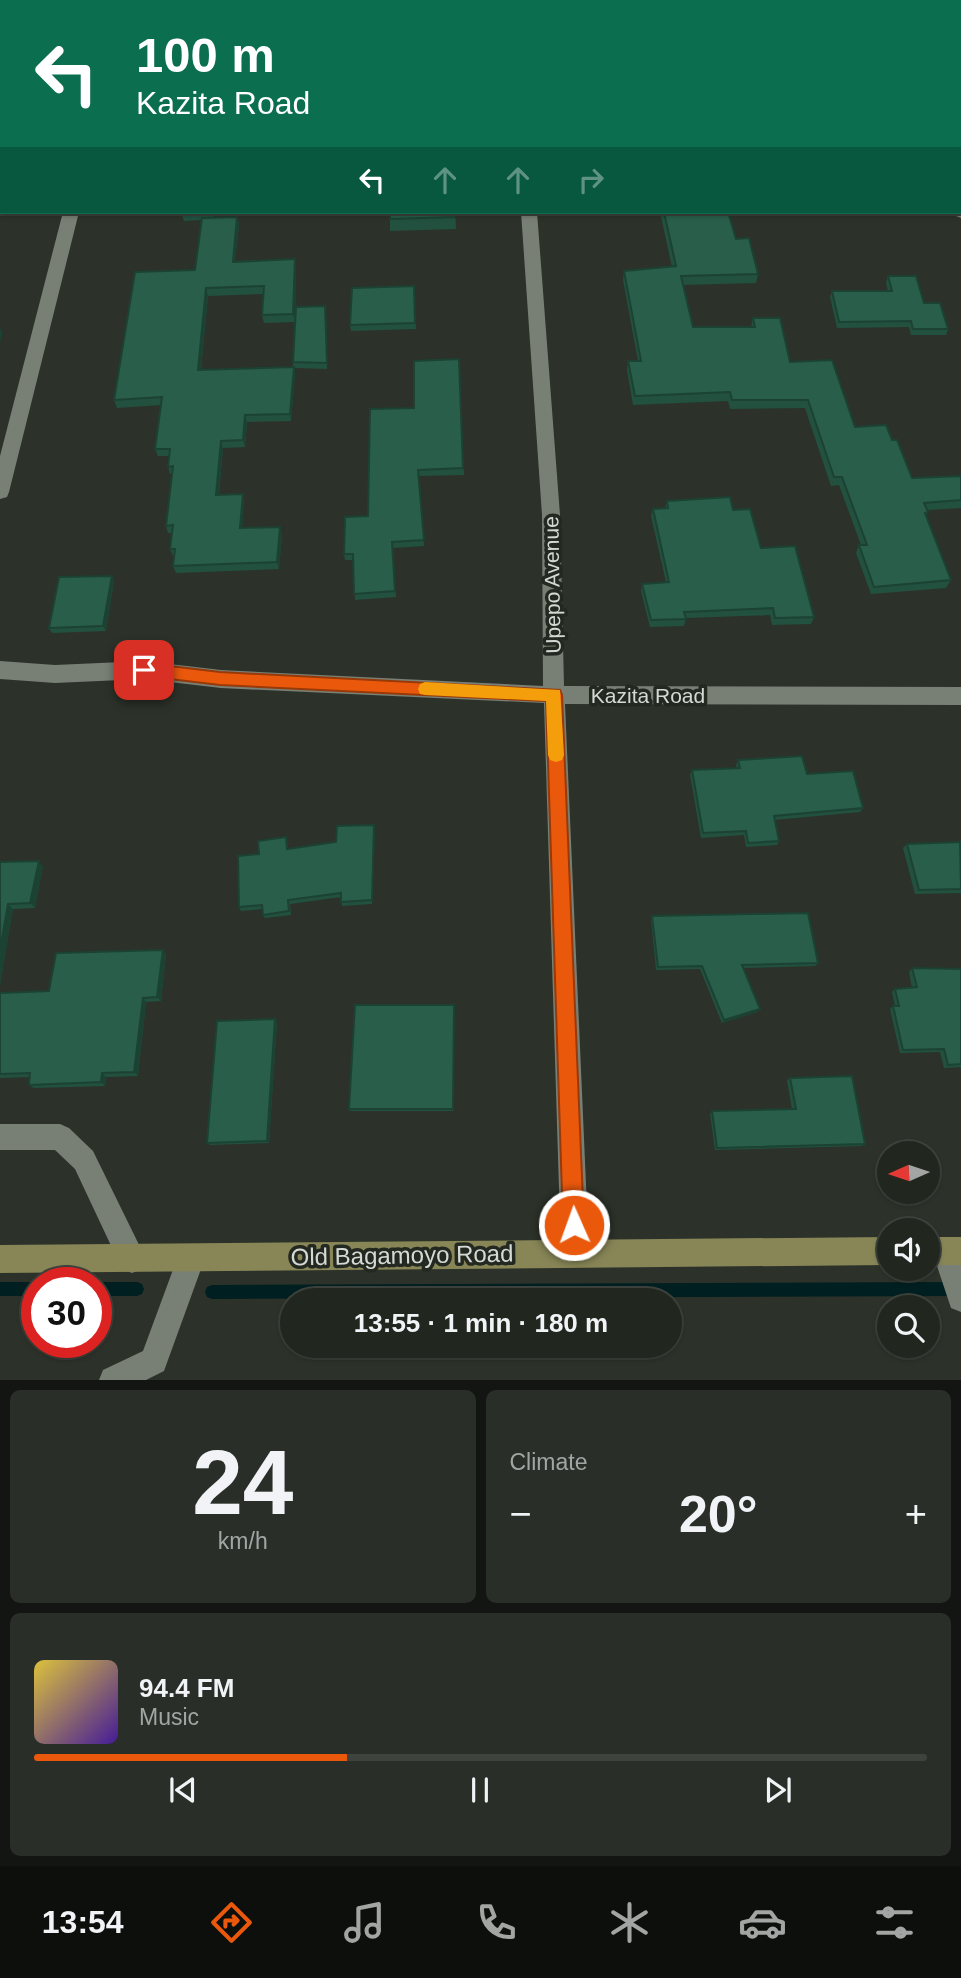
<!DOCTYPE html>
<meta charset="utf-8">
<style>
:root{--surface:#21261f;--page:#292e28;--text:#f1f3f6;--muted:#a2a5a4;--line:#3e433d;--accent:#ea580c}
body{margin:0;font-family:Arial,sans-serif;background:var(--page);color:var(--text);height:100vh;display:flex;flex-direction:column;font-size:26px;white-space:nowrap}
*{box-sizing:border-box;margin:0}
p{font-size:23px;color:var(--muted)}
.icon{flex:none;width:38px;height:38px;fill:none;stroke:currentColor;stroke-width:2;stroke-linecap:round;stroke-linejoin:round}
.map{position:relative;height:1380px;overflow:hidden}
.panel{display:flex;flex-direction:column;gap:10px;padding:10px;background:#121511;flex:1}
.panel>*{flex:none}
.guide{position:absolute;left:0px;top:0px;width:962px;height:214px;box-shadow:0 2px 5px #0004,0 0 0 2px var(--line);background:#0b6e4f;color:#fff;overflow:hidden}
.needle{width:46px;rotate:267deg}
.tools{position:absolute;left:877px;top:1141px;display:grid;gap:14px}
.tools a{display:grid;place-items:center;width:63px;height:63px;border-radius:50%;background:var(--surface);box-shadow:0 2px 5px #0004,0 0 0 2px var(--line);font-size:35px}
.speed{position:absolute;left:21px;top:1267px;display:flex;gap:14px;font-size:35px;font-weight:700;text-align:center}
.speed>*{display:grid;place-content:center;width:91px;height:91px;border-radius:50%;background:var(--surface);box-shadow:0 2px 5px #0004,0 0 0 2px var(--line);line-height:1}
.speed .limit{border:10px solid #d22;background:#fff;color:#111}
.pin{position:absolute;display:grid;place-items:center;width:60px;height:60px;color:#fff;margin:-30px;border-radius:14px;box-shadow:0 4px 10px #0006}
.me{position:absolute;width:77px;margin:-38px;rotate:358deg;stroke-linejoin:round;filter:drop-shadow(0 0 5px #0008)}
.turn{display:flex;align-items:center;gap:24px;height:147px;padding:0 21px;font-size:32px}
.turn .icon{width:91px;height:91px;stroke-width:2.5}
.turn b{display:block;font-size:49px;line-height:60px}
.lanes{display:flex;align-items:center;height:66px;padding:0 21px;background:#0003;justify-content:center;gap:35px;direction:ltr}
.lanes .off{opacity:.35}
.big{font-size:52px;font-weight:700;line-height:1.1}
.panel .card{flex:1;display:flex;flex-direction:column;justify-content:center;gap:10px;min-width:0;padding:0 24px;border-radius:10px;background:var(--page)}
.panel .dial{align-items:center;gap:0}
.dial b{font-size:91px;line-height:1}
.song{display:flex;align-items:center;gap:21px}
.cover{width:84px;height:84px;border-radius:10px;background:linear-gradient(135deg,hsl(50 70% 55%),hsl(260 70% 35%))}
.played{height:7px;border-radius:4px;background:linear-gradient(90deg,var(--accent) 35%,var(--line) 35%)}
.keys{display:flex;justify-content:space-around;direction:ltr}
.heat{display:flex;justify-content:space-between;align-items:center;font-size:38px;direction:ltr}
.panel .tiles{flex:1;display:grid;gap:10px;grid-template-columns:1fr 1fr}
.card:last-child{grid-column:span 2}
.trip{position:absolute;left:280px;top:1288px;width:402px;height:70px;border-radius:35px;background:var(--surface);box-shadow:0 2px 5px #0004,0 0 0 2px var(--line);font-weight:700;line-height:70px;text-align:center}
.tabs{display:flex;height:112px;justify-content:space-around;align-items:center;background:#0d0f0c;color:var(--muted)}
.tabs .icon{width:49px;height:49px}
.tabs .selected{color:var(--accent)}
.tabs b{font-size:32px;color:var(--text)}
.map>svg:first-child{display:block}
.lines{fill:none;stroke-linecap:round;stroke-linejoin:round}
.stream{fill:#001f20;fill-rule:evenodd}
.minor{fill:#787f75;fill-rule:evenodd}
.major{fill:#888657;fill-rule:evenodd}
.wall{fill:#225140}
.shaded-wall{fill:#1c4234}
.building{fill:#285e4a;stroke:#1c4234;stroke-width:2}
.route{fill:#ea580c;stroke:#983908;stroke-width:2}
.slow{fill:#f59e0b}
.labels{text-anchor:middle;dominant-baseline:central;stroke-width:7;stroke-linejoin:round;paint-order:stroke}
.street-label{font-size:21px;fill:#d5d9d4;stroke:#232820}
.near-street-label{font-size:24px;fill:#d5d9d4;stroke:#232820}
</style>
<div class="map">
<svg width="961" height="1380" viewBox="0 0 961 1380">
<rect width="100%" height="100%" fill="#2c3229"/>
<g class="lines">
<path class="stream" d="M0,1282h37l2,1h-2v13h-37z
M96,1282h41l5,2 2,5 -2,5 -5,2h-41v-13h-2z
M961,1282v14l-749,3 -5,-2 -2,-5 2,-5 5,-2z"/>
<path class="minor" d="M117,0h12v2h-12z
M0,65h2v8h-2z
M961,207v11l-5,-2 -3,-4h8z
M63,212h16l-70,280 -2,5 -7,2v-43z
M521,212h16l23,303 4,171 397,1v18l-396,-1 24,549 -4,10 -10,4 -10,-4 -4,-10 -17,-550 -323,-15 -77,-9 -89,4 -55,-4v-18l55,4 89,-4 77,9 322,16 -1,-171z
M0,1124h60l9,4 24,23 53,108 -4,10 -10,4 -10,-4 -47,-100 -20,-19h-55z
M946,1237l10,4 5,14v57l-10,-4 -19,-57 4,-10z
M191,1244l10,4 4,10 -41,113 -18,9h-47l4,-10 40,-19 38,-103z"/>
<path class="major" d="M889,1237v28l-889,8v-28z
M928,1237h33v28h-33z"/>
</g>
<path class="wall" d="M181,212h34l-1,6 23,-1 2,8 -4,36 60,-2 1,8 -1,55 -31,1 -2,-8 2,-21 -56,2 -7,74 92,-3v-5l33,-50 1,57 -33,-1 1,6 -4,47 -44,1 -2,25 -22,1 -4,47 25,6 -2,26 40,7 -3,35 -103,4 -3,-7 1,-10h-1l-3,-7 2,-16h-4l-2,-7 6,-52h-2l-2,-7 1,-11h-11l-3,-7 6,-44 -44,3 -3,-8 81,-130 6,-50 -17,1z
M390,212h65l1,17 -66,2z
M660,212h68l8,27 22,35 -2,9 -73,2 10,42h58l2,-9 37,44 65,65 37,13 20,38 49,-2v32l-34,2 1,2 -2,3 25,65 -5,8 -75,6 -15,-41 3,-8h2l-22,-60 -8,1 -26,-78 -75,1 -2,-8 -95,4 -6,-35 1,-9h10l-15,-81 1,-9 48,-4z
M888,276l36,27 24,26 -2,6h-35l-2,-8 -72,1 -7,-31 2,-6h56l-2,-8z
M414,286l2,43 -65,2 -1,-6z
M459,359l5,116 -46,1 6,70 -31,2 3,49 -41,3 -2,-40h-8l-1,-6 24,-38 46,-108z
M667,501l66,9 81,107 -3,7 -39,1 -2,-10 -84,3 -2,8 -34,1 -9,-36 1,-7 24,-2 -15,-66 2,-7 12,-1z
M112,576l2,5 -8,50 -54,2 -3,-5z
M738,760l69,14 56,34 -3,4 -86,8 5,21 -2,4 -31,2 -2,-12 -43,3 -11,-63 2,-5 45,-2 -1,-3z
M375,830l-3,74 -30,2 -1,-9 -51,7 1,11 -26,3 -2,-3v-6l-22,2 -2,-4 20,-53 28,-13 1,8 48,-7z
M907,844h54v49l-46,1 -12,-46z
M0,862l43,4 -8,42 -22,1 -13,76z
M652,916l166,47 -3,3 -72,2 14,44 -35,11 -22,-54 -44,1 -5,-50z
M166,954l-5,47 -15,1 -8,74 -32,1 -1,9 -71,2 -5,-3 1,-8 -30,1v-85l49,-2z
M912,968l49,1v98l-17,1 -4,-16 -40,1 -10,-44 3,-3h2l-3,-14 3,-3 17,-1 -3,-16z
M454,1005l-1,106h-103l-1,-2z
M275,1019l2,3 -8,121 -59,2 -3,-2z
M790,1078l75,66 -3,2 -147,4 -5,-36 2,-3 80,-2 -5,-29z"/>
<path class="shaded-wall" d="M237,217l2,8 -5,44 -1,-7z
M295,259l1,8 -1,55 -2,-8z
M206,288l2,8 -8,82 -2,-8z
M0,328l3,6 -3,8z
M294,367l1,7 -4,47 -1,-7z
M245,415l2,7 -2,25 -2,-7z
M221,441l2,7 -5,54 -2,-7z
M243,494l1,7 -2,33 -2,-6z
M280,527l2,7 -3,35 -2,-7z
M112,576l2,5 -8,50 -3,-5z
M374,825l1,5 -3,74v-4z
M39,861l4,5 -8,42 -5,-5z
M8,904l5,5 -13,76v-35z
M163,950l3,4 -5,47 -4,-4z
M143,998l3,4 -8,74 -4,-4z
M760,1009l-3,3 -35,11 2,-3z
M275,1019l2,3 -8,121 -2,-2z
M102,1073l4,4 -1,9 -4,-4z"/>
<path class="building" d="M0,0h102v2h-100v13h-2z
M192,0h61v2h-61z
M315,0h162v2h-163z
M522,0h252l1,2h-253z
M890,0h71v36v-34h-70z
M0,105h2v53h-2z
M390,212h65v5l-65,2z
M664,212h64l8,27 13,-1 9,36 -77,2 12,51h62l-2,-9h27l10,44 42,-2 23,67 31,-2 6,15h5l15,38 49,-2v24l-37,3 4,9 -3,1 26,67 -77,7 -15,-42h8l-25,-68h-8l-26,-77h-76l-2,-8 -95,4 -7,-35h13l-17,-90 52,-5z
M237,217l-4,45 62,-3 -2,55 -31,1 2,-29 -58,2 -8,82 96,-3 -4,47 -45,1 -2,25 -22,1 -5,54 27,-1 -3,34 40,-1 -3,35 -104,4 2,-17h-5l3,-24 -7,1 7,-60 -5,1 2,-18h-15l7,-52 -48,3 21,-128 60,-2 7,-52z
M888,276h28l8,27h16l8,26h-35l-2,-8 -72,1 -7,-31h60z
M414,286l1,37 -65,2 2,-37z
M325,306l2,57 -34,-1 3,-55z
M459,359l4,109 -45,2 6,70 -32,2 3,49 -41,3 -1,-40h-9l1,-37 23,-1 2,-107 44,-1v-47z
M730,497l3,13 17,-1 11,39 34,-2 19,71 -39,1 -2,-10 -89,4 2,7 -35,1 -9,-36 27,-2 -16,-73 15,-1 -1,-7z
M112,576l-9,50 -54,2 10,-51z
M802,756l5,18 46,-3 10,37 -89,8 5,25 -31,2 -2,-12 -43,2 -11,-63 48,-2 -2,-8z
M374,825l-2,75 -31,2v-9l-53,7 1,11 -26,4 -1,-10 -23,2 -1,-51 21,-2 -1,-13 28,-4 1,12 49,-7 1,-16z
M960,842l1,47 -42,1 -12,-46z
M39,861l-9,42 -22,1 -8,46v-88z
M808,913l10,50 -76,2 18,44 -36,11 -22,-54 -44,1 -6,-51z
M163,950l-6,47 -14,1 -9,74 -32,1 -1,9 -72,3 1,-12 -30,1v-81l49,-2 7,-38z
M912,968l49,1v95l-13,1 -4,-16 -41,1 -10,-44h6l-4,-17 22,-2z
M355,1005h99l-1,104h-104z
M275,1019l-8,122 -60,2 10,-122z
M852,1076l13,68 -148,4 -5,-37 84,-2 -6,-31z"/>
<path class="route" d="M144,663l76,9 340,18 2,5 22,530 -3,7 -7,3 -7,-3 -4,-7 -17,-524 -326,-16 -76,-9 -8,-6z"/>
<path class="slow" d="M425,682l135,8 4,65 -2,5 -6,2 -6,-2 -2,-5 -2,-54 -121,-6 -5,-1 -2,-5 2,-5z"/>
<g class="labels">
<g class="street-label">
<text transform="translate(552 585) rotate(-91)">Upepo Avenue</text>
<text x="648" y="695">Kazita Road</text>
</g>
<g class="near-street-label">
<text transform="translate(402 1255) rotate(-1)">Old Bagamoyo Road</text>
</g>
</g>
</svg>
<div class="tools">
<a><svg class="needle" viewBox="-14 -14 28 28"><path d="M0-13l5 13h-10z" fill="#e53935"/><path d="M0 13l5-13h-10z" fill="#a2a5a4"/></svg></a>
<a><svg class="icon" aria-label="sound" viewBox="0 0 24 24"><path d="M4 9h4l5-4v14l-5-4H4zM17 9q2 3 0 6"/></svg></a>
<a><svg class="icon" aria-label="search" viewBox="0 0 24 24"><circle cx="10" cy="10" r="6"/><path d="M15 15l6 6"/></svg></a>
</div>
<div class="speed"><div class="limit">30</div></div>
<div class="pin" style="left:144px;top:670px;background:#d93025"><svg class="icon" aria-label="arrive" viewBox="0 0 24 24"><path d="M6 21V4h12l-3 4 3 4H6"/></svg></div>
<svg class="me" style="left:574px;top:1225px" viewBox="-20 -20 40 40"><circle r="17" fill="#ea580c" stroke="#fff" stroke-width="3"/><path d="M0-11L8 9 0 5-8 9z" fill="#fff"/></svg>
<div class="trip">13:55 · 1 min · 180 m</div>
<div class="guide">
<div class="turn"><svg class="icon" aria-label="left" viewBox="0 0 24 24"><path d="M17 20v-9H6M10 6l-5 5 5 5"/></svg><div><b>100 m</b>Kazita Road</div></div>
<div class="lanes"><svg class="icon" aria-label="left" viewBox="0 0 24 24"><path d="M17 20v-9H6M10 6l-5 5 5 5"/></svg><svg class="icon off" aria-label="ahead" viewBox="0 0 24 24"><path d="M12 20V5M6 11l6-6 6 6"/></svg><svg class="icon off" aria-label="ahead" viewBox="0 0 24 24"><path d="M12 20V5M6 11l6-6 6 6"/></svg><svg class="icon off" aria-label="right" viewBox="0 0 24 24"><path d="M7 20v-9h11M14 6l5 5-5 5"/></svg></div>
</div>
</div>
<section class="panel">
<div class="tiles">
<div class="card dial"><b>24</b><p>km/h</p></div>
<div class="card"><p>Climate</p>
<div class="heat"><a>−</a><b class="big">20°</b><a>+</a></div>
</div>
<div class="card">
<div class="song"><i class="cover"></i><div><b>94.4 FM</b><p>Music</p></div></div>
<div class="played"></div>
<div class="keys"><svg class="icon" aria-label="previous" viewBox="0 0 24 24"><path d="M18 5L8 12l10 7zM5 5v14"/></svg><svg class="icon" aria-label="pause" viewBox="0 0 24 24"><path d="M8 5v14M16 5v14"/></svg><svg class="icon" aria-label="next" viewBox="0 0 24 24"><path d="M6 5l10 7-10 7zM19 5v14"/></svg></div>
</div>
</div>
</section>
<nav class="tabs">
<b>13:54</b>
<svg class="icon selected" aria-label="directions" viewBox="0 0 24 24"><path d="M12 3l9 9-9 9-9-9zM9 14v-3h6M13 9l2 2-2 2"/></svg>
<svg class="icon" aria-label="music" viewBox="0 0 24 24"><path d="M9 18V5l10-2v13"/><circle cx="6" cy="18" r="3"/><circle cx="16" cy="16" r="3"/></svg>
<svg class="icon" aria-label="phone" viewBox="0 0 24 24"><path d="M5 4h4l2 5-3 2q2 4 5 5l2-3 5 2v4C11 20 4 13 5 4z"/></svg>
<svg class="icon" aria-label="climate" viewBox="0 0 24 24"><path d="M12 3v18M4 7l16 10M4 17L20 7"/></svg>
<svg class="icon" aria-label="car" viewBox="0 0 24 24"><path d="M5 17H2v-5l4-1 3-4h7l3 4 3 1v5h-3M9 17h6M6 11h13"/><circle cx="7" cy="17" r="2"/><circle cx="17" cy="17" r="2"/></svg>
<svg class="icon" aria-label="filters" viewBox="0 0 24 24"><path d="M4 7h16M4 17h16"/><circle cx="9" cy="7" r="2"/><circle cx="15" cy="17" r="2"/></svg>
</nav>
